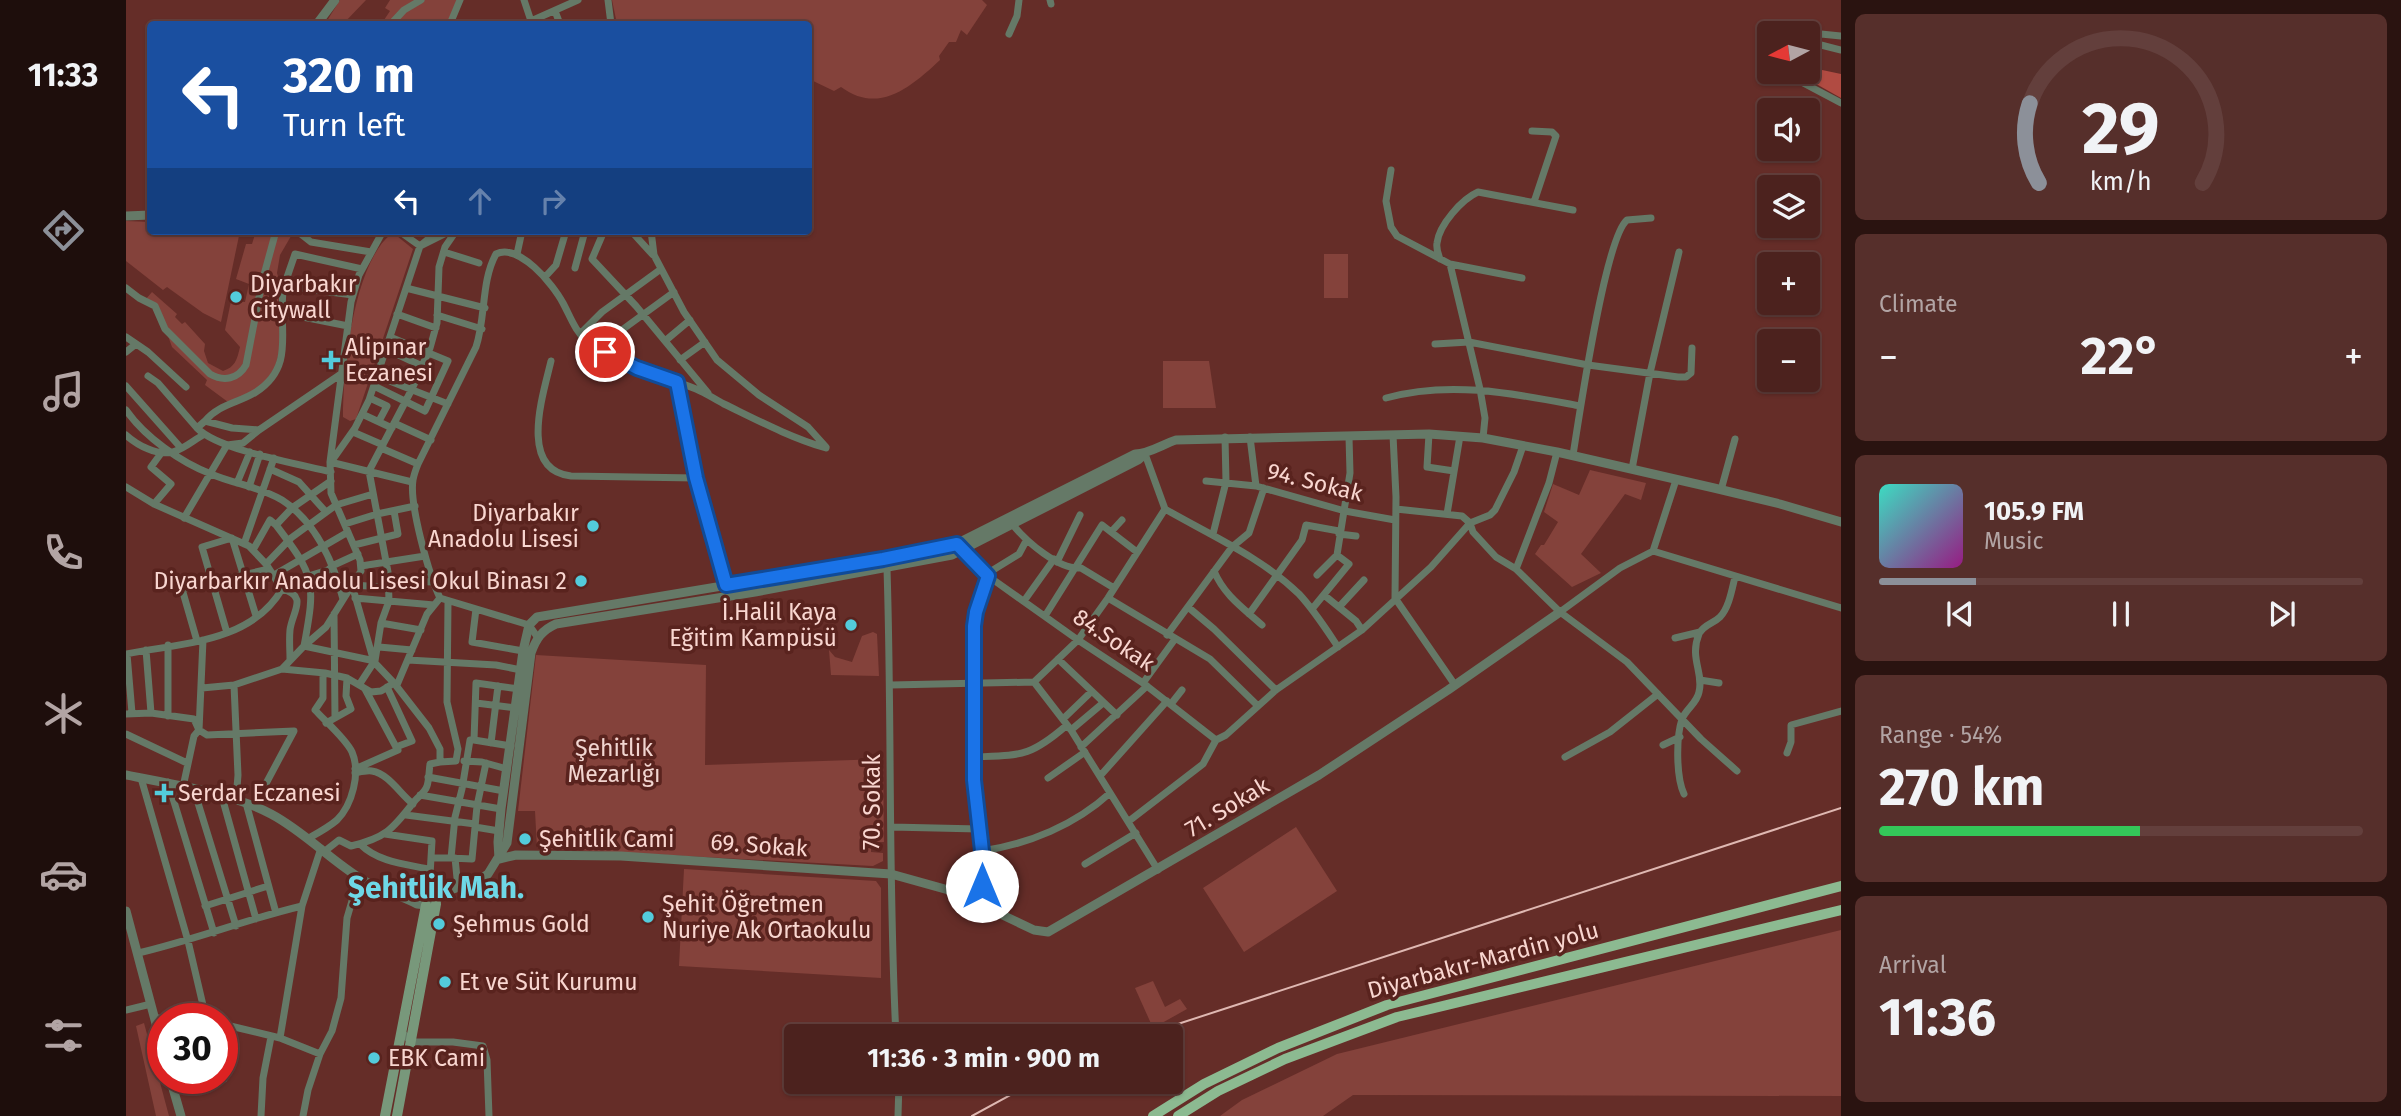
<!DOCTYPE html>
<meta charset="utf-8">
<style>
:root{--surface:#4c221e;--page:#562f2b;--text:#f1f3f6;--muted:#b2a4a4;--line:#633f3c;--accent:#8c9099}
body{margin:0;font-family:"Fira Sans",sans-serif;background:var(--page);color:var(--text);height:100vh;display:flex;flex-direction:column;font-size:26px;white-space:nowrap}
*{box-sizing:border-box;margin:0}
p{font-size:23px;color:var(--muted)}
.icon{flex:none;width:38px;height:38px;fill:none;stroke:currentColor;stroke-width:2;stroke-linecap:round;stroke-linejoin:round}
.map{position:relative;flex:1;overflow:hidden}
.details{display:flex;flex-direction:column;gap:14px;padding:14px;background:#2a1310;width:560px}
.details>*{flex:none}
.banner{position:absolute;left:21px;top:21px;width:665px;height:214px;border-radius:7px;box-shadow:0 2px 5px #0004,0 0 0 2px var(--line);background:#1a4fa0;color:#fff;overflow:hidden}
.needle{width:46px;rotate:263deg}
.tools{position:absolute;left:1631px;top:21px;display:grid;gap:14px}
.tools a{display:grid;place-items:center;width:63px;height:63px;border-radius:7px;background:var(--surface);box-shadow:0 2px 5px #0004,0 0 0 2px var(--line);font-size:35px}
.speed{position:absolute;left:21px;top:1003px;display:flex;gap:14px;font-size:35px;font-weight:700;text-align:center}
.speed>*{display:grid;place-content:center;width:91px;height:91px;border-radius:50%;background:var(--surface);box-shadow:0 2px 5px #0004,0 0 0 2px var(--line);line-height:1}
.speed .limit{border:10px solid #d22;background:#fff;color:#111}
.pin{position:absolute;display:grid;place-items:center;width:60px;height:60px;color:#fff;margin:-30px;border:4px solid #fff;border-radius:50%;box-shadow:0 2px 7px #0007}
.me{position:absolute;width:77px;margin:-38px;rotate:0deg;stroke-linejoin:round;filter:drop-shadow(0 0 5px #0008)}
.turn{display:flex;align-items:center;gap:24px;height:147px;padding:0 21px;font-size:32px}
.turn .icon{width:91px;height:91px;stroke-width:2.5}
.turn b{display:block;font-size:49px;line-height:60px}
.lanes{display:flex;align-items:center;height:66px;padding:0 21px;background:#0003;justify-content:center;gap:35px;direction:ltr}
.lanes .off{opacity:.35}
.big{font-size:52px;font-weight:700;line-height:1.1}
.details .card{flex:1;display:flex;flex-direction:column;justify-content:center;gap:10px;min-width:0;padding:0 24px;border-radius:10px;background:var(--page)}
.details .dial{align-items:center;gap:0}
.dial svg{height:182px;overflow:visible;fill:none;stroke:var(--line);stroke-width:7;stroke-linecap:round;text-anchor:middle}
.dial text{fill:var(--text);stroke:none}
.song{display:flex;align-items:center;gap:21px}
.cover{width:84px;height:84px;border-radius:10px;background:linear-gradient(135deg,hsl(170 70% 55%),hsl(310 70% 35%))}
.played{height:7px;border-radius:4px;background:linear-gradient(90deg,var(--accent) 20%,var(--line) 20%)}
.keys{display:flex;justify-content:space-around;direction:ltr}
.heat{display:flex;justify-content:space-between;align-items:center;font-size:38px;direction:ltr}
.charge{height:10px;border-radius:5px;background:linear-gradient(90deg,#34c759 54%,var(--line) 0)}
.trip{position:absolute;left:658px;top:1024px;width:399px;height:70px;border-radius:7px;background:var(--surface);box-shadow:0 2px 5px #0004,0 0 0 2px var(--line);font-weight:700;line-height:70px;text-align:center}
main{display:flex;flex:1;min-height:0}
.tabs{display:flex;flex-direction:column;width:126px;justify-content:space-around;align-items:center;background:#1e0e0c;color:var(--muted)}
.tabs .icon{width:49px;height:49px}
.tabs .current{color:var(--accent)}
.tabs b{font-size:32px;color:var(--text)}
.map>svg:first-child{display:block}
.green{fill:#84423b}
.forest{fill:#b14b42}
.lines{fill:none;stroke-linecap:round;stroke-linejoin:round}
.minor{stroke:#657967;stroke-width:7}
.tertiary{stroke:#657967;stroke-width:9}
.secondary{stroke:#78987b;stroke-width:10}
.trunk{stroke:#8cba91;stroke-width:10}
.rail{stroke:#dfb8b2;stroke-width:2}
.route-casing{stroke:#114b97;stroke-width:18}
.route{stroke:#1a73e8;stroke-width:12}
.poi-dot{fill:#53cbdb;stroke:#59231e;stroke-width:2.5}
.labels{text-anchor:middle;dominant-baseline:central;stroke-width:7;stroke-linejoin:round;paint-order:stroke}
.poi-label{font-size:23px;fill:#f9d6d0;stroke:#59231e;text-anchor:start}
.street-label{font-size:23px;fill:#f9d6d0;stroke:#59231e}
.park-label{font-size:23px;fill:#f1d5d0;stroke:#59231e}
.district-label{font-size:30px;font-weight:bold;fill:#6ed8e7;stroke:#59231e}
</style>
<main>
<nav class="tabs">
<b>11:33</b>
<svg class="icon current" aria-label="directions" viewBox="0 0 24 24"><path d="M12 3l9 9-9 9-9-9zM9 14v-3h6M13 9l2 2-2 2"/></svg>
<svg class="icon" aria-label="music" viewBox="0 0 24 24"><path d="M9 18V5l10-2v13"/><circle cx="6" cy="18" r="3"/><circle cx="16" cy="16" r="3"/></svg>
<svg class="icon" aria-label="phone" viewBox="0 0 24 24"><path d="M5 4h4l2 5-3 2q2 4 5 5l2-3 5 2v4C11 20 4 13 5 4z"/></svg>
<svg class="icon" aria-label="climate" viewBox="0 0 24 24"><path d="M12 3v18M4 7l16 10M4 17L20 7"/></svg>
<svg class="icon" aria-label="car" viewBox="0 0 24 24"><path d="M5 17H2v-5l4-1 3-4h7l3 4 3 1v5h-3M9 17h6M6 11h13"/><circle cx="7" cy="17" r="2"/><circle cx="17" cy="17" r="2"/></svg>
<svg class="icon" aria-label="filters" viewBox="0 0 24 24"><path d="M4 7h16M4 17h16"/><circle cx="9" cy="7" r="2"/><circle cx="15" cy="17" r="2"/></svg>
</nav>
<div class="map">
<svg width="1715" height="1116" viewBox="0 0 1715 1116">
<rect width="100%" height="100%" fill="#652d28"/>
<path class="green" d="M214,0h26l-23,24h-18z
M264,0h67l-10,24h-78l4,-5 9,4 8,-12 -5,-3z
M486,0h370l5,5 -20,30 -6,-5 -5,12h-7l-10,14 1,4c-29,27 -61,55 -99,27l-7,4 -25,-12 -1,-55h-191z
M0,221l24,1v9h90l-19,91 -18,-9 -36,-26 -4,3 -37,-29z
M130,231h38l-14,24 -3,18 4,14 -3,15 3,42 -6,24 -11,15 -14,10 -22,9 -23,-17 2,-5 -35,-33 -10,-28 -16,-20 6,-7 25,22 -2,3 7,7 3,-2 20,22 -1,7 4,12 15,8c12,-4 14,-11 17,-24l-15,-17 6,-29 14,1 4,-18 -13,-5 10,-35h6z
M265,234l6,2 16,13 -57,170 -6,2 -7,-4c0,-47 10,-152 48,-183z
M1198,254h24v44h-24z
M1037,361h46l7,47h-53z
M1464,470l56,13 -5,17 -16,-6 -44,60 20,19 -29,14 -37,-33 6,-9h3l14,-23 -14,-10 9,-28 26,11z
M747,632l4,2 2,42 -48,-1 -2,-25 6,7 17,5 10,-26z
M410,655l170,10 -1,100 178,-6 1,83h-13v10l12,1v8l-10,5 -336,-18 -2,-37h-17z
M1170,827l41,64 -93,61 -41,-64z
M558,869l192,12 5,7v90l-202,-12z
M1715,930v166l-488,-1 -30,21h-103l22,-16 95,-46z
M1027,981l12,26 15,-8 7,10 -34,19 -18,-40z
M18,1023l25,93h-13l-20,-90z"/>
<path class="forest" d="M1682,67l33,7v24l-46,-26h13z"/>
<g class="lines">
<path class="minor" d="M398,0l7,21
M482,0l3,24
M924,0l1,4
M429,11l5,13
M265,24l13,-14 17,-10
M324,24l10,-24
M406,24l-1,-3 47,-21
M883,34l8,-18 2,-16
M1687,36l4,8 24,6
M1682,37l13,-3 20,2
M1661,72l3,4 51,27
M1406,131l20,1 4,4 -22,66
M1265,170l-5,31 5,26 6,9 53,28 72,14
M171,231l14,11 60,10
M273,231l21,15 18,-15
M420,231h1
M478,231l-12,28 44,47 72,87
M505,231l22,24
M525,231l3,24 30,57 33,48 42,35 49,32 18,20
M318,252l35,11
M391,254l5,-23
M1314,259c-2,-5 -4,-10 -3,-16 2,-18 25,-44 41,-51l95,18
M1324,264l30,125 5,29 -2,20
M449,268l10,-37
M419,277l11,-12 10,-34
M158,286l11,-32 67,15
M0,288l13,10 16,8 10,23 45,45c14,8 28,5 36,-9l16,-83 14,-51
M280,288l79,20
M157,313l65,13
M271,314l39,14
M311,315l45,14
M454,334l22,-22 59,-43
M0,337l22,15 38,35
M539,341l25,-21
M1309,344l34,-2 119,23 90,12h8l5,-4 1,-25
M260,349l36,17
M0,352l10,-8
M479,353l10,-18 59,-43
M554,360l25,-18
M425,361c-8,34 -33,109 20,115l125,2
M22,376l10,7 39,45
M251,376l71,28
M551,382l19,96 30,107
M0,386l55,62
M248,386l51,25 23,-50 -58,-24
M244,398l17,8 -8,15
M1260,398c65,-18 130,-4 194,8
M0,410c19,27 54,52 85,64 23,10 50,13 71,26 34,22 51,61 61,99
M236,414l30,14
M79,421c14,-17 34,-18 51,-29 42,-27 20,-67 28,-106l69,9
M268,423l37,17
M227,432l30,13
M1303,434l-2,33 27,4
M0,435c11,10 31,21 47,17 11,-3 21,-12 30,-17
M1267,435l3,62 -1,101 60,87
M1124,437l6,49
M255,448l37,16
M1019,454l20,55c45,26 96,48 134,85 15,16 27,35 39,53
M1447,455c6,-37 32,-217 54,-235l24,-2
M204,462l82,20
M205,462l24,-34 14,-28 51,-154 30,-15
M144,469l29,13 27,30
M1506,469l18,-96 29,-121
M205,472c-32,-8 -113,-22 -134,-44l8,-7 27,7 27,2 82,-56
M1080,481l50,5 89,25 50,9
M111,483l13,-31
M0,487l28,17 95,42 17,18 16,25c-31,54 -102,54 -156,65
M123,487l11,-33
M1595,490l14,-51
M28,504l17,-20 -20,-17 11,-15
M1270,509l66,7 8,7 3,9 23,25 20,12 44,43 67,50 74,77 36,32
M1321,514l13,-78
M58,518l43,-73 16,-2 16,-13
M219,524l32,-10 38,-8
M150,525c39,51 40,57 28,121l71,15 6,-38 8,-22 -1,-29 -19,-101 43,-82 18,-41 7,-25 2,-56 6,-20 11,-16
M887,525c14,17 46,45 68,43l33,20
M985,532l11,-12
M1087,534l13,-52 -1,-45
M1213,534l17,2
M118,544l30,-86
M228,545l44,-11 -4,-23
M833,547l29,29 90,64 65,43 73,57
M127,550l17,-30 6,5 16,-17 39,-27
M1527,551l188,57
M931,562l23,-47
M140,564l25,-26 45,-33 37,-11
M235,566l64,-10
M761,569c5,156 1,311 9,467
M1390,569l33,-86 8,-31
M1088,571c10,24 29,37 48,54
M148,575l74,-43
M1191,575l20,-20 13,-82 -1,-36
M153,585l49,-15 6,-5 24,-11
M156,589c27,7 10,23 8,41 -1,10 0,20 0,29
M1198,595l32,26 6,9
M229,598l79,7
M982,598l102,61 48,47
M898,601l30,-42
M1062,607l26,22 62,61
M1213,607l25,-27
M350,609l-4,33 51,9
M1186,609l37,-45 -12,-9
M1434,612l60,-44 33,-17 23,-71
M1123,614l53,-74 4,-15 33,6
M919,616l57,-91 35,27
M255,623l40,7
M101,633l-25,-86 30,-9 24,78
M1041,635l65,-88 17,-14 15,-45
M412,638l-9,-13 -89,-27c-11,-23 -31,-94 -27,-118 1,-6 3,-11 5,-16l58,-117c10,-30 5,-66 20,-93 23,-11 57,30 67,49 8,15 12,28 25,40 28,23 74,32 108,46 10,4 18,10 28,15 33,16 67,34 102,44
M1549,638l25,-6
M77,640l-4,90 8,5 87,-4 -40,75
M71,641l-15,-52 87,-20
M42,645v71
M253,647l33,3
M20,650l5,63
M1,654l5,59
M932,659l59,56
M282,660l88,5 25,5
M156,669l43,4 22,5 24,14 10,-1 13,-8 35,45 11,21v13l-10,2c-1,7 -1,16 -3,22 -2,7 -10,11 -14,17 -21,27 -28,35 -62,43l-12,-6 -14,11
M1574,680l19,3
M908,682l37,48 87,140
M268,683l-20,-21 -22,-77 32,2 24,-6 25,1
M1017,683l32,-44
M108,685l4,90 -2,25
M233,685l15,-23
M271,685l30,-71 13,-16
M765,685l143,-3 44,-42 30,-42 57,-89
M76,688l32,-3 48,-16 22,-23 22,-19 35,-56 -1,-11 -29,-67 -1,-31 21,-160 8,-27 24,-44
M239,689l31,58
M350,703l40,5
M1045,704l11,-14
M0,714l25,-1 43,6 5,11 -5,6 -11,51
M209,718l16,-9 -5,-13 1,-18
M937,719l28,-27
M200,723l9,-5 -1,-104
M945,730l32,-27
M0,734l61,29
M348,740h-4l-8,49 -7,28 -4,41 21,1 5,-53 9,-43
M365,743l7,-57
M1537,745l17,-8
M385,746l-37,-6 2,-57 43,6
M955,747l66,-61
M1661,753l4,-11v-17l50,-14
M848,757c48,-2 56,0 93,-32
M1439,757l45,-25 48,-38
M338,761l18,1 25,7
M314,762l16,-1 2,-12 -11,-47 1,-100
M229,769l43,-19 -2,-3 16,-6 -25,-54
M229,773c5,-1 12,-3 17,-2 17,3 28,23 41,33
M974,776l67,-75
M302,777l76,14
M15,778l47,163 18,77
M922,778l37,-26
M42,782l46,151
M68,790l42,136
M1558,794c-8,-17 -8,-57 -2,-75 4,-10 15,-16 17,-27 5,-19 -10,-34 0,-58 5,-10 14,-10 21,-17 9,-9 12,-28 15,-40
M294,795l81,14
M96,797l34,122
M120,803l30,110
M280,815l69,9
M1003,821l74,-57 13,-24 10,-5 50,-45 86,-60 69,-63 39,-44 20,-8 5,-5 19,-38 9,-26
M349,827l24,4
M765,827l88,2
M259,834l47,7 -1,17
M183,838c9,-5 20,-11 28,-18 15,-15 24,-47 15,-68 -6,-13 -27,-31 -37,-42l8,-12v-25
M234,844c18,18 44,20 69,25
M856,851c47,-7 93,-26 128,-58
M329,858l3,30
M959,864l51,-31
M303,892l2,-34h20
M852,903l4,-17v-35l-8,-71 2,-168 12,-36 5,-6 26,-16 7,-13
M79,906l63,-20
M176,906l19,-58
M12,953c56,-13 109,-34 164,-47l-22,132
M0,1010l25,-6
M29,1018h20
M96,1024l58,14 40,16
M276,1032l9,10h42l30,4 4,14 2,56
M47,1091l51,-12 -2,-5
M135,1116l2,-38 8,-41
M177,1116l5,-26 12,-36 12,-23 9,-33 6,-80 7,-24 8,-15
M772,1116l1,-34"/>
<path class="tertiary" d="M191,24l18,-24
M0,216l24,-1
M1434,612l-112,78 -129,85 -271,157 -14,-2 -82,-39 -61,-17 -270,-18 -105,-1 -17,4 -1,-17 3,-33 22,-158 6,-26 8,-8 346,-58 73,-15 179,-90c14,0 28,-10 41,-14l253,-6 54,4 74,14 157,36 66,16 61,18
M0,775c44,9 106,18 145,39 34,18 60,47 92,66 17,10 37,15 54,24l9,1
M297 899a7 7 0 1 1 14 0a7 7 0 1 1-14 0Z
M310,895l43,-15 9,-6 19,-31 24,-190c5,-14 11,-23 25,-29l199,-32 197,-37 186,-95 7,-6
M0,911l37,139
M44,1078l11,38"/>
<path class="secondary" d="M259,1116l41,-211
M271,1116l39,-212"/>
<path class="trunk" d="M1027,1116l51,-32 74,-36 109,-43 454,-119
M1052,1116l40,-25 67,-32 112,-42 444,-107"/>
<path class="rail" d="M1015,1036l700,-228
M846,1116l62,-34"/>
</g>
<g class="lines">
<g class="route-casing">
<path id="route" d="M479,352l32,16 40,14 19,96 30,107 157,-26 74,-15 31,32 -12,36 -2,14v154l8,71v35"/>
</g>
<use href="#route" class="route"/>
</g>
<g class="poi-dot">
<circle cx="110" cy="297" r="7"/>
<path d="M201.5 349.5h7v7h7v7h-7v7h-7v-7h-7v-7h7z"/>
<circle cx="467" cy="526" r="7"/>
<circle cx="455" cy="581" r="7"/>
<circle cx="725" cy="625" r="7"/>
<path d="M34.5 782.5h7v7h7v7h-7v7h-7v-7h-7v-7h7z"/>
<circle cx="399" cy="839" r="7"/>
<circle cx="522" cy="917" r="7"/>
<circle cx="313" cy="924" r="7"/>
<circle cx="319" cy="982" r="7"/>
<circle cx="248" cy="1058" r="7"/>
</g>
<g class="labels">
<g class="poi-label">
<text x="124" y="284">Diyarbakır<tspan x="124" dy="26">Citywall</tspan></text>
<text x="219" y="347">Alipınar<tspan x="219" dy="26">Eczanesi</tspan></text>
<text x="453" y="513" text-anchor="end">Diyarbakır<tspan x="453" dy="26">Anadolu Lisesi</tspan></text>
<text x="441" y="581" text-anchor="end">Diyarbarkır Anadolu Lisesi Okul Binası 2</text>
<text x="711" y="612" text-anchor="end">İ.Halil Kaya<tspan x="711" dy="26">Eğitim Kampüsü</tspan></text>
<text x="52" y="793">Serdar Eczanesi</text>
<text x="413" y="839">Şehitlik Cami</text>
<text x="536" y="904">Şehit Öğretmen<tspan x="536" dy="26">Nuriye Ak Ortaokulu</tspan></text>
<text x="327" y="924">Şehmus Gold</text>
<text x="333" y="982">Et ve Süt Kurumu</text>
<text x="262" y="1058">EBK Cami</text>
</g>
<g class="street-label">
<text transform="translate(1189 482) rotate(14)">94. Sokak</text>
<text transform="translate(988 640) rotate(34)">84.Sokak</text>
<text transform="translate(746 802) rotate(-90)">70. Sokak</text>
<text transform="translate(1101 807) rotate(-31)">71. Sokak</text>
<text transform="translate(633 845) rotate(4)">69. Sokak</text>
<text transform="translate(1357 960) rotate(-15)">Diyarbakır-Mardin yolu</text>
</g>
<g class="park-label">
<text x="488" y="748">Şehitlik<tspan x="488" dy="26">Mezarlığı</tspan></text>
</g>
<g class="district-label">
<text x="310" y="888">Şehitlik Mah.</text>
</g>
</g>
</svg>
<div class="tools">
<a><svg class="needle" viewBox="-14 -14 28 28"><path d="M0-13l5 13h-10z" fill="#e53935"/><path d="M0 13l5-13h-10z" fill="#b2a4a4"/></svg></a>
<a><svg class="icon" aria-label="sound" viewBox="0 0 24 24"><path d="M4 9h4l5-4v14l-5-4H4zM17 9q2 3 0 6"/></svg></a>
<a><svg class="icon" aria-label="layers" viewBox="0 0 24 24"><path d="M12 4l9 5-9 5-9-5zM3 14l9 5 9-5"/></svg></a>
<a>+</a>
<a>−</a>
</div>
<div class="speed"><div class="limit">30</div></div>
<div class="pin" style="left:479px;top:352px;background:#d93025"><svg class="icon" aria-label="arrive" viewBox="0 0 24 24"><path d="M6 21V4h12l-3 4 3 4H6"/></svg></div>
<svg class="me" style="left:856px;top:886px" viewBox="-20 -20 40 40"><circle r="19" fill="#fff"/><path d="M0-13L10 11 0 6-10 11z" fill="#1a73e8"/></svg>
<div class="trip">11:36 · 3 min · 900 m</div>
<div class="banner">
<div class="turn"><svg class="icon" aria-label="left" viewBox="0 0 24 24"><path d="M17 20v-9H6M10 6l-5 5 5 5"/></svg><div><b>320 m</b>Turn left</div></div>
<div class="lanes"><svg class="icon" aria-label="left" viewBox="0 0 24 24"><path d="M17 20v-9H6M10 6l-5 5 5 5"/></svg><svg class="icon off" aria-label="ahead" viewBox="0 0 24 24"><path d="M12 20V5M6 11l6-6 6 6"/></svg><svg class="icon off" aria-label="right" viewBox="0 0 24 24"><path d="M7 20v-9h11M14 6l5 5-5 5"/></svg></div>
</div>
</div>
<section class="details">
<div class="card dial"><svg viewBox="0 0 100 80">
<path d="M14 69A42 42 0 1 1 86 69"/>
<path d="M14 69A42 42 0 0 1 10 34" stroke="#8c9099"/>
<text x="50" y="56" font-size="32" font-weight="700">29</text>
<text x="50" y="72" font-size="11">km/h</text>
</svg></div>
<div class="card"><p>Climate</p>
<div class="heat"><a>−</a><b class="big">22°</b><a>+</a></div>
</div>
<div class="card">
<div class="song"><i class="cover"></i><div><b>105.9 FM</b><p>Music</p></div></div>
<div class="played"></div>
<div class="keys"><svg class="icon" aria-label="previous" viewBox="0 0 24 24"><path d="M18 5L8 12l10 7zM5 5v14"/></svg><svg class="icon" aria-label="pause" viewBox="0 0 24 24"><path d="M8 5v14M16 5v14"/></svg><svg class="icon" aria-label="next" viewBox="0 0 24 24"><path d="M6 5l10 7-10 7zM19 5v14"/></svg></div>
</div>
<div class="card"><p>Range · 54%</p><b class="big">270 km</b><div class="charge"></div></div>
<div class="card"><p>Arrival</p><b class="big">11:36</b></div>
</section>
</main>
